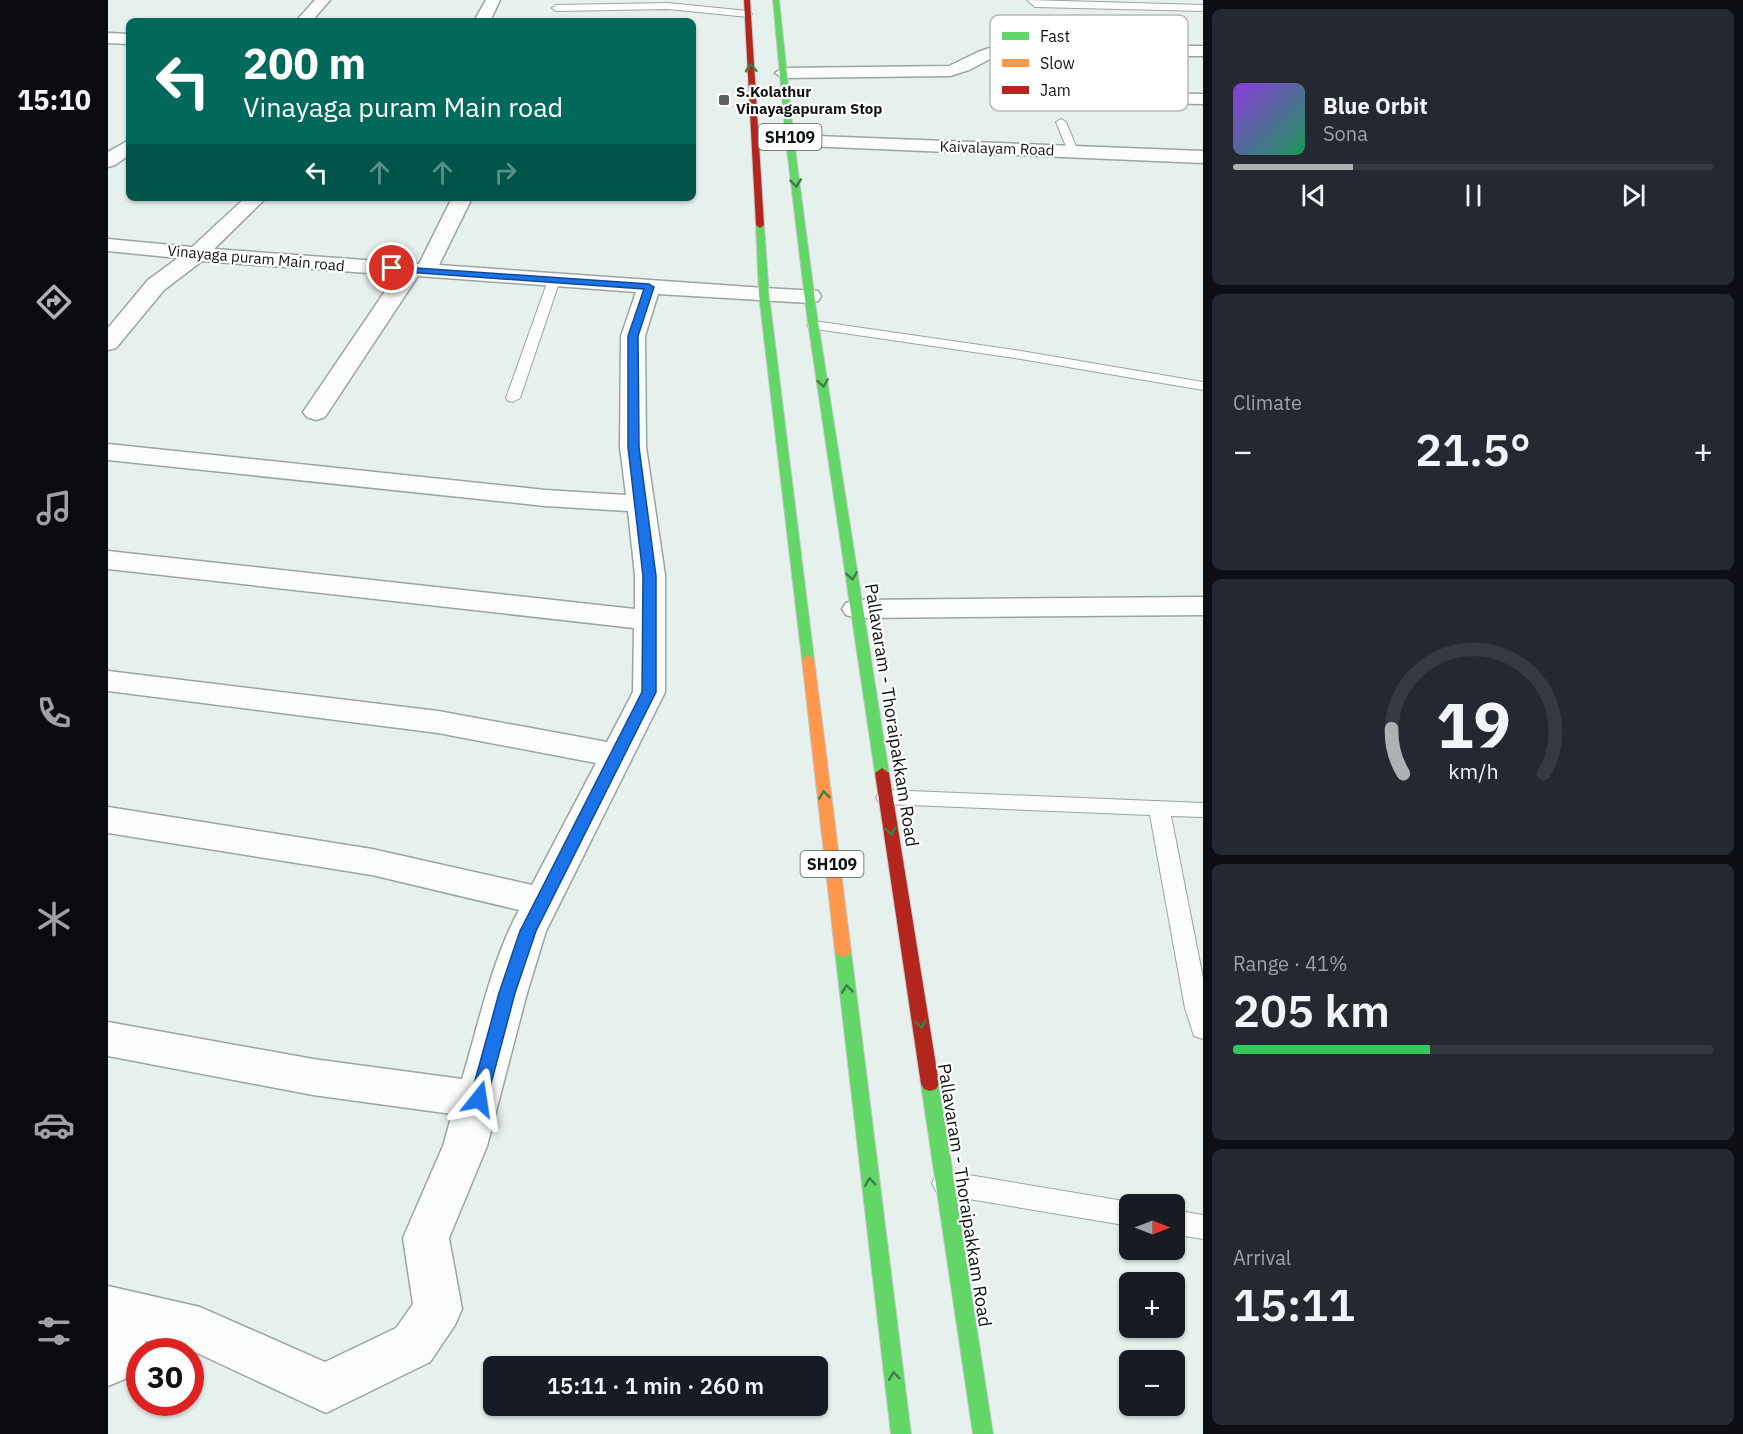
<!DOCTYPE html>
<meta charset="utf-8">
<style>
:root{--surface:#171b24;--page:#242831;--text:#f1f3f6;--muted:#9ea1a6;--line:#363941;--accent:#adb1b2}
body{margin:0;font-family:"IBM Plex Sans",sans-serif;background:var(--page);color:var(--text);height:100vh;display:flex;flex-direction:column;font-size:22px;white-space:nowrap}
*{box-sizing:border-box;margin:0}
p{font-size:20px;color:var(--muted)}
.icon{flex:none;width:33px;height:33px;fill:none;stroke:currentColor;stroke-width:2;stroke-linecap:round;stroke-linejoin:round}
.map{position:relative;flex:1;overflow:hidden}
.panel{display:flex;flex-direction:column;gap:9px;padding:9px;background:#0d0f14;width:540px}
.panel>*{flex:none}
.guide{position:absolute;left:18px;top:18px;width:570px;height:183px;border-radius:9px;box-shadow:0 2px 4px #0004;background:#00695c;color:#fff;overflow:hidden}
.needle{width:39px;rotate:90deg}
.tools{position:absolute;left:1011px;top:1194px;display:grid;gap:12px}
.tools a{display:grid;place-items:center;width:66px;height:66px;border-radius:9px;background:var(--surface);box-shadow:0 2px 4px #0004;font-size:30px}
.speed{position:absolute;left:18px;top:1338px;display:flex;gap:12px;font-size:30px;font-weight:700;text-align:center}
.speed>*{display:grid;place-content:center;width:78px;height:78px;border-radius:50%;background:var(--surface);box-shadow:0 2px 4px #0004;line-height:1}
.speed .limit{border:9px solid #d22;background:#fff;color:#111}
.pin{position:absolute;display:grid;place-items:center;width:51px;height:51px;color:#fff;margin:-26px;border:3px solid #fff;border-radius:50%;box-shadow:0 2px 6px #0007}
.me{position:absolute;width:66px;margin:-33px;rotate:15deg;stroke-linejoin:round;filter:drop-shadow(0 0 4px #0008)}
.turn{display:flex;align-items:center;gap:21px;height:126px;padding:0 18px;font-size:27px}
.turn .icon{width:78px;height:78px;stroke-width:2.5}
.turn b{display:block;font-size:42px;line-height:51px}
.lanes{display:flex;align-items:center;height:57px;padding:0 18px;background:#0003;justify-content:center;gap:30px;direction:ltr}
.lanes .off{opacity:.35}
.big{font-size:45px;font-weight:600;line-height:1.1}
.panel .card{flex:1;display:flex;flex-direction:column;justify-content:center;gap:9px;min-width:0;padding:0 21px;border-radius:9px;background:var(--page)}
.panel .dial{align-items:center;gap:0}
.dial svg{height:156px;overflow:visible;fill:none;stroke:var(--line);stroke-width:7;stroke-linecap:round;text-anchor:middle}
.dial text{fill:var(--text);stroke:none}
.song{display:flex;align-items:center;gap:18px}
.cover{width:72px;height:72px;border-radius:9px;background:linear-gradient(135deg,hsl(270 70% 55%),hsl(150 70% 35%))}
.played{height:6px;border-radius:3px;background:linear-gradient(90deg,var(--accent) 25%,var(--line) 25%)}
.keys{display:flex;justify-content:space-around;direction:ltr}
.heat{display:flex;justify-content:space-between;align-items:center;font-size:33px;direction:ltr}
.charge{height:9px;border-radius:4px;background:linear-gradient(90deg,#34c759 41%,var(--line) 0)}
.trip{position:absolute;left:375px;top:1356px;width:345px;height:60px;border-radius:9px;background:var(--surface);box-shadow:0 2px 4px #0004;font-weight:600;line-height:60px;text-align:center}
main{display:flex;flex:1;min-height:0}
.dock{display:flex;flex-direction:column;width:108px;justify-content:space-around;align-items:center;background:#090b0e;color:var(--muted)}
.dock .icon{width:42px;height:42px}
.dock .selected{color:var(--accent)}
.dock b{font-size:27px;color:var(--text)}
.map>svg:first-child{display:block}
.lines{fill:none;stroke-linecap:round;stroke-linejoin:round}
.lane-casing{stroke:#9ca4a1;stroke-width:2}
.street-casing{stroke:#9ca4a1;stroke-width:3}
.fast-casing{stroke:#c6cac9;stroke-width:2}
.slow-casing{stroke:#c6cac9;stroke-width:2}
.jam-casing{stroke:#c6cac9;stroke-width:2}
.lane{fill:#fbfdfc;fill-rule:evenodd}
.street{fill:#fbfdfc;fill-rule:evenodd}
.fast{fill:#63d668;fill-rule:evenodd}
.slow{fill:#ff974d;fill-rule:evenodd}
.jam{fill:#b3261e;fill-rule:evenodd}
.oneway{stroke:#3d7f42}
.route{fill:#1a73e8;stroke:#114b97;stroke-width:1.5}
.poi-dot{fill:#5a615f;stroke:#fff;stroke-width:2}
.labels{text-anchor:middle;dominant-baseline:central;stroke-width:4.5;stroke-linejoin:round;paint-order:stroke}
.far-poi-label{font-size:15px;font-weight:bold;fill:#0e1413;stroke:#fff;text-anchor:start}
.far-street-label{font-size:15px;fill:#0e1413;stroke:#fff}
.shield{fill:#fff;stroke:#565a5a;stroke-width:1.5}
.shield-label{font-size:16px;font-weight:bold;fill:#0e1413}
.street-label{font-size:18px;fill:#0e1413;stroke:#fff}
.key{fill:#fff;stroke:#b7b8b8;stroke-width:1.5}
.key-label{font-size:16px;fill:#0e1413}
</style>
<main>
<nav class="dock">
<b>15:10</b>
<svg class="icon selected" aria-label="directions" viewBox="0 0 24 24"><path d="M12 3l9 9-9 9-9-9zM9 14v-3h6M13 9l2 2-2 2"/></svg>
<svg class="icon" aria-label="music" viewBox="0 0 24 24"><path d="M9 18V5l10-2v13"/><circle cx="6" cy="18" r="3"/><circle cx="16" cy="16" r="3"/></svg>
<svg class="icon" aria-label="phone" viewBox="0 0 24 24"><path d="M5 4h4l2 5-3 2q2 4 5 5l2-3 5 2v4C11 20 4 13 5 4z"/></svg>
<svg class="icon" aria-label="climate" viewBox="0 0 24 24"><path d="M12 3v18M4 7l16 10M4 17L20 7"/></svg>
<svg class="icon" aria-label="car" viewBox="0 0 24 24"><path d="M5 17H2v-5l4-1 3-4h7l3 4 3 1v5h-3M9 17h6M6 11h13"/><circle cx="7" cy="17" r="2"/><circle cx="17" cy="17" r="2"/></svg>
<svg class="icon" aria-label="filters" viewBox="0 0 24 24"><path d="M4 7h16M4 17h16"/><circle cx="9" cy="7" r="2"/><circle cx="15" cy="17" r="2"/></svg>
</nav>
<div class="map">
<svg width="1095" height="1434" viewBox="0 0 1095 1434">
<rect width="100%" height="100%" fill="#e6f0ed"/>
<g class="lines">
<g class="lane-casing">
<path id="lane" d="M919,0l176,5v6l-168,-4z
M560,3l80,8 4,3 -4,3 -80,-8 -112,2 -4,-3 4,-3z
M953,119l5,3 12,29 -1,2 -4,1 -5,-3 -12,-29z
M446,276l6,4 -40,118 -7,4 -5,-1 -2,-3 42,-118z
M706,321l207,30 182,31v8l-182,-31 -212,-31 -2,-3z
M778,790l317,13v14l-32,-1 32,162v61l-9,-3 -9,-28 -35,-193 -264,-11 -7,-2 -3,-5 3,-5z
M837,1171l185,31 7,2h-7v22l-185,-31 -9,-4 -4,-8 4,-8z
M1066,1210l29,5v24l-29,-5z"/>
</g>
<g class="street-casing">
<path id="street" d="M207,0h15l-18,21h-16z
M378,0h14l-10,21h-16z
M0,33l21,1v10l-21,-1z
M887,46h208v10h-207l-27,14 -19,6 -167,2 -8,-5 8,-5 166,-2 29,-14z
M995,93l100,1v10l-106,-2 -3,-4 3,-4z
M682,135l413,16v12l-419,-18 -3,-4 3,-4z
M21,140v15l-14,10 -7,2v-15z
M137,198h21l-52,51 205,15 33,-66h20l-33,67 325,23 54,3 3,5 -3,5 -8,2 -152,-9 -13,42 1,111 19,128v117l-119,239 -19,62 -40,153 -38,92 13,71 -7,16 -25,37 -104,51 -131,-61 -49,-11 -21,38 -17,7v-100l92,21 125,55 71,-34 17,-24 -10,-66 40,-92 9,-32 -139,-19 -205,-39v-34l205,37 149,20c17,-56 29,-117 57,-169l-147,-35 -264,-42v-26l264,42 160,36 64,-122 -158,-30 -330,-42v-20l330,40 169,31 26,-50 1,-64 -526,-59v-18l527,58v-34l-7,-64 -83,-5 -437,-46v-16l437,46 81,5 -6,-48 1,-111 15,-44 -218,-16 -93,141 -9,3 -9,-3 -4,-5 93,-137 -194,-14 -38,29 -48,58 -8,2v-22l40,-48 30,-22 -70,-7v-12l84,8z
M1095,597v18l-346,3 -11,-3 -4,-6 4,-6 11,-3z"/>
</g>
<g class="fast-casing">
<path id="fast" d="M665,0h6l15,141 23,175 72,457 -7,5 -7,-5 -68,-457 -21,-175z
M652,222l4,3 5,70 45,364 -6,4 -6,-4 -43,-364 -3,-70z
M735,945l6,2 2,4 60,483h-20l-56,-483 2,-4z
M822,1077l6,2 3,5 54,350h-20l-52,-350 3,-5z"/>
</g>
<g class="slow-casing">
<path id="slow" d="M700,655l6,4 37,292 -2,4 -6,2 -6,-2 -2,-4 -33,-292z"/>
</g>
<g class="jam-casing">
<path id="jam" d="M636,0h6l14,225 -4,3 -4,-3z
M774,768l7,5 50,311 -3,5 -6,2 -6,-2 -3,-5 -46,-311z"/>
</g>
<use href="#lane" class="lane"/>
<use href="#street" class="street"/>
<use href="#fast" class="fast"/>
<use href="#slow" class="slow"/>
<use href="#jam" class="jam"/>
</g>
<defs><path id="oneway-chevron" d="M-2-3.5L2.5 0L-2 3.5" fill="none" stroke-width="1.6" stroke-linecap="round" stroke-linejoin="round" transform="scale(1.5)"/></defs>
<g class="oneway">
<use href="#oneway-chevron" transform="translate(643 68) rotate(-93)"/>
<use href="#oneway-chevron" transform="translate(688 183) rotate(83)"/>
<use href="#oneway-chevron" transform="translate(715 383) rotate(81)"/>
<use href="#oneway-chevron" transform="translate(744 576) rotate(81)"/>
<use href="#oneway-chevron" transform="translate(716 795) rotate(-97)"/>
<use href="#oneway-chevron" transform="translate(783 831) rotate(81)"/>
<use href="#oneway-chevron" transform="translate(739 989) rotate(-97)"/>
<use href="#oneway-chevron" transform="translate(813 1024) rotate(81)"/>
<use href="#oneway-chevron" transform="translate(762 1182) rotate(-97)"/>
<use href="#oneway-chevron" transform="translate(786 1376) rotate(-97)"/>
</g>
<path class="route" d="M280,266l261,18 5,3 -16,49 1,111 17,129v116l-120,239 -21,62 -28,106 -2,5 -6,3 -7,-3 -2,-5 29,-106 21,-62 122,-239 1,-116 -15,-129v-111l16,-47 -252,-18 -5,-3z"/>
<rect class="poi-dot" x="610" y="94" width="12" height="12" rx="3"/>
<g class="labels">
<g class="far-poi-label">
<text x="628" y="91">S.Kolathur<tspan x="628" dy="17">Vinayagapuram Stop</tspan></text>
</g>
<g class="far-street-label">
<text transform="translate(889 148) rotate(2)">Kaivalayam Road</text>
<text transform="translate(148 258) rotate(5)">Vinayaga puram Main road</text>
</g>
<g class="shield">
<rect x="650.5" y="124" width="63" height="26" rx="4.5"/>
<rect x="692.5" y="851" width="63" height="26" rx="4.5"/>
</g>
<g class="shield-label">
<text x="682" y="137">SH109</text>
<text x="724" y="864">SH109</text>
</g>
<g class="street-label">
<text transform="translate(784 715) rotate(81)">Pallavaram - Thoraipakkam Road</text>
<text transform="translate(857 1195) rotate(81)">Pallavaram - Thoraipakkam Road</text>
</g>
</g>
<rect x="882" y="15" width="198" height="96" rx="9" class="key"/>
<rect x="894" y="32" width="27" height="8" fill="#63d668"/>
<rect x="894" y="59" width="27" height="8" fill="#ff974d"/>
<rect x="894" y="86" width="27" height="8" fill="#b3261e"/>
<g class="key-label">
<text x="932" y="42">Fast</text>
<text x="932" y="69">Slow</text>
<text x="932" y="96">Jam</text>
</g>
</svg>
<div class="tools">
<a><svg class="needle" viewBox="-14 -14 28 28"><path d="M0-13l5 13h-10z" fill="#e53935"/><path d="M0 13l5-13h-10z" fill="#9ea1a6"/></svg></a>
<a>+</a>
<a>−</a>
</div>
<div class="speed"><div class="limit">30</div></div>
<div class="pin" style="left:284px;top:268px;background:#d93025"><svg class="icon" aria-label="arrive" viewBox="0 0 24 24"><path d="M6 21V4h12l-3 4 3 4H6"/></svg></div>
<svg class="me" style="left:371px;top:1099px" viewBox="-20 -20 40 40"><path d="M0-17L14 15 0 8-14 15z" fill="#1a73e8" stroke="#fff" stroke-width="4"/></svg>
<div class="trip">15:11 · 1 min · 260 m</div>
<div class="guide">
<div class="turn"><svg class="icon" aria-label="left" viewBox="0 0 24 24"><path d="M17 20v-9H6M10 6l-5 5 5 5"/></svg><div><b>200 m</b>Vinayaga puram Main road</div></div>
<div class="lanes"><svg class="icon" aria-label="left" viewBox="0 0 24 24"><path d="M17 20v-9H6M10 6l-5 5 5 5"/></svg><svg class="icon off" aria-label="ahead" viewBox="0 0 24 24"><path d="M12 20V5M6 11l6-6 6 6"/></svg><svg class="icon off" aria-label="ahead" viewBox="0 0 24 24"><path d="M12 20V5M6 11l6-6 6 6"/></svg><svg class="icon off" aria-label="right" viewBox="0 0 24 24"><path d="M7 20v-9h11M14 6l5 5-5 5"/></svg></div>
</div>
</div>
<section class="panel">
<div class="card">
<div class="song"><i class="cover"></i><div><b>Blue Orbit</b><p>Sona</p></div></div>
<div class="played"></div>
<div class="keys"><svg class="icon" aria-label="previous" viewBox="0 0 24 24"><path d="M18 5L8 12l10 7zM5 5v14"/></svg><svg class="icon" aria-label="pause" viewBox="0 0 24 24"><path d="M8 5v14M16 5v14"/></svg><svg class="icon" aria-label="next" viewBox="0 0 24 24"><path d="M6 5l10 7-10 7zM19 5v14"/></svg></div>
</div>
<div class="card"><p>Climate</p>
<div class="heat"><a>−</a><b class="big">21.5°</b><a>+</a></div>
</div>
<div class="card dial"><svg viewBox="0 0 100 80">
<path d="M14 69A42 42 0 1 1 86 69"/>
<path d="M14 69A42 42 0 0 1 8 46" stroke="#adb1b2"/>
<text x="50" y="56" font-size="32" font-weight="700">19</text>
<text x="50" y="72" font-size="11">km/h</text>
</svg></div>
<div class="card"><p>Range · 41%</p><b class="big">205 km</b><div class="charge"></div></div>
<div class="card"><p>Arrival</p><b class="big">15:11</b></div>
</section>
</main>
